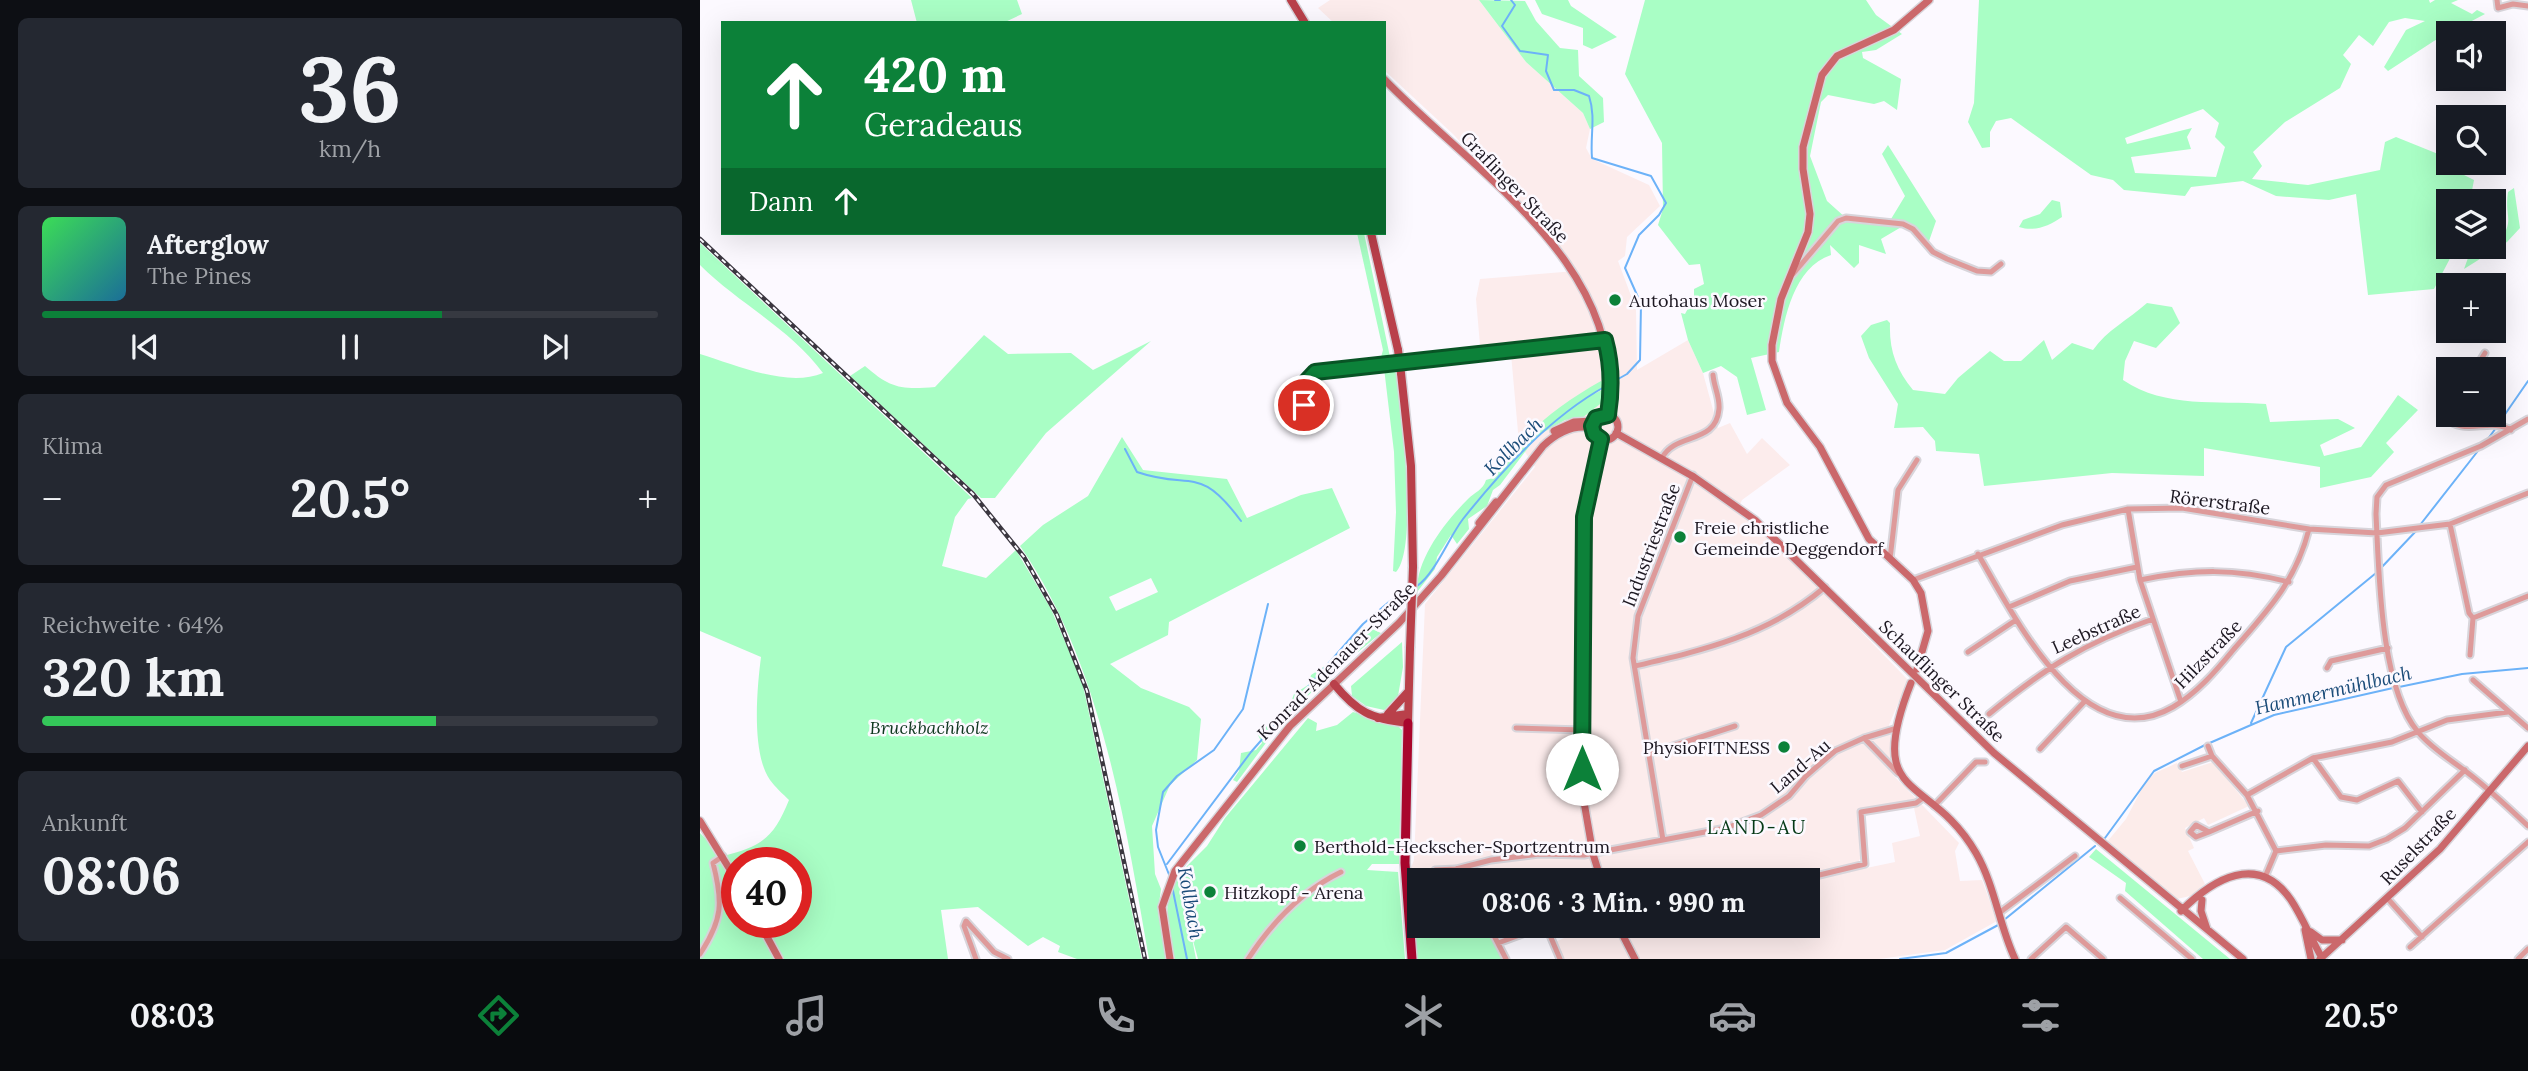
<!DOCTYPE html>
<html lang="de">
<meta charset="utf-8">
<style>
:root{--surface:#171b24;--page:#242831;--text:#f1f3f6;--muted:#9ea1a6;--line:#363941;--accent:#0c8139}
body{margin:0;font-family:Lora,serif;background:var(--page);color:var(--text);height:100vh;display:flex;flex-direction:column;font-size:26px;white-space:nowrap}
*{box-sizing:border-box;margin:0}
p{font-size:23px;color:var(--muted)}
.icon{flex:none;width:38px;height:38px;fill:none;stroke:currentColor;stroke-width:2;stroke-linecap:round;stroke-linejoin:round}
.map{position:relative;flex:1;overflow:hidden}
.details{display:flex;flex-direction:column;gap:18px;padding:18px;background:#0d0f14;width:700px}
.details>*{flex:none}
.banner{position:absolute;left:21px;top:21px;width:665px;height:214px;border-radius:0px;box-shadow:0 7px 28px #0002;background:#0c8139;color:#fff;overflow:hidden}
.fabs{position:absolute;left:1736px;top:21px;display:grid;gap:14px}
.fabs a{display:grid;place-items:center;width:70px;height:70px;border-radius:0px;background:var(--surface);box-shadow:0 7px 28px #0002;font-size:35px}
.speed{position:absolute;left:21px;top:847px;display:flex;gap:14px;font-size:35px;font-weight:700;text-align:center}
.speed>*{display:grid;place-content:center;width:91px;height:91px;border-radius:50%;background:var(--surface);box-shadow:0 7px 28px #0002;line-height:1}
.speed .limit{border:10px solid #d22;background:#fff;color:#111}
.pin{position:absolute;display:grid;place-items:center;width:60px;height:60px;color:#fff;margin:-30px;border:4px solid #fff;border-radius:50%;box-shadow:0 2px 7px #0007}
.me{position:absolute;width:77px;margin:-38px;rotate:0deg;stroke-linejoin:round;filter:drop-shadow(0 0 5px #0008)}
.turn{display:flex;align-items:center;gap:24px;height:147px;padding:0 28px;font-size:32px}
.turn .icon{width:91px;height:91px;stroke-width:2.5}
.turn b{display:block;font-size:49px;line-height:60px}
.then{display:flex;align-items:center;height:66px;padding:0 28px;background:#0003;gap:14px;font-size:26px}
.big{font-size:52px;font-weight:700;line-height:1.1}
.details .widget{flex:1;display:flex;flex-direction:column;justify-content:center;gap:10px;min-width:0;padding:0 24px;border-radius:10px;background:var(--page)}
.details .dial{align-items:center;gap:0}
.dial b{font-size:91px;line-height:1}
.song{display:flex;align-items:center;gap:21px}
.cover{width:84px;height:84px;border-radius:10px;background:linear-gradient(135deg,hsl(130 70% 55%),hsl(200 70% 35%))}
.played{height:7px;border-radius:4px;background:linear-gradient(90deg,var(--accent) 65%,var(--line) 65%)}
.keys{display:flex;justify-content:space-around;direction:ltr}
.heat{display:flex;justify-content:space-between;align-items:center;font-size:38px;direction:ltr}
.charge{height:10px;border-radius:5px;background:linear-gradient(90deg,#34c759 64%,var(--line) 0)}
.trip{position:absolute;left:707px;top:868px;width:413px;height:70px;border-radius:0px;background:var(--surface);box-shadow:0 7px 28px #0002;font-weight:700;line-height:70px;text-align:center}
.tabs{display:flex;height:112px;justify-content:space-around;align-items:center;background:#090b0e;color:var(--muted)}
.tabs .icon{width:49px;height:49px}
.tabs .active{color:var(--accent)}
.tabs b{font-size:32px;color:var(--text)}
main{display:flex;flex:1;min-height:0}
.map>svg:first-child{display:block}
.commercial{fill:#fcecec;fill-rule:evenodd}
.education{fill:#fcecea}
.green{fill:#a9fec5;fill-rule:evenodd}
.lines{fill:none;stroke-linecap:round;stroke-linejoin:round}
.stream{stroke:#6cb2f8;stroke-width:2}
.street-casing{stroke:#d8d5db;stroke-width:9}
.secondary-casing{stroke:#d8d5db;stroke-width:10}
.primary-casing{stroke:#d8d5db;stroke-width:11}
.highway-casing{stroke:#d8d5db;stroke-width:12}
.street{stroke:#de9a9a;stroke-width:5}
.secondary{stroke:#cb686b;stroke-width:7}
.primary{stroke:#b9404a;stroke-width:8}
.highway{stroke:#a9062d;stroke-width:9}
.rail-casing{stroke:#3b3740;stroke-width:4.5}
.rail{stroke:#fcf9ff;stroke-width:2;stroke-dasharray:5;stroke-linecap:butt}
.primary-bridge-casing{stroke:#d8d5db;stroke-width:11;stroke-linecap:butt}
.primary-bridge{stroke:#b9404a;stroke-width:8}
.route-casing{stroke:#085425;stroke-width:18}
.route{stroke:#0c8139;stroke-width:12}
.poi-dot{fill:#0c8139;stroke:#fcf9ff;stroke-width:2.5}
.labels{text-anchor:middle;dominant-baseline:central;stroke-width:5;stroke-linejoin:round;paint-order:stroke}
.street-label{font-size:18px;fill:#1c1721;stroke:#fcf9ff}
.poi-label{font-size:18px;fill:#1c1721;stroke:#fcf9ff;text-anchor:start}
.park-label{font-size:18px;font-style:italic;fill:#0f371f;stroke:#fcf9ff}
.water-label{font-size:19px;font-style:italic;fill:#1b4c79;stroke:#fcf9ff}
.neighbourhood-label{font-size:19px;letter-spacing:2px;fill:#053916;stroke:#fcf9ff}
</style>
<main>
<section class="details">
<div class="widget dial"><b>36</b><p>km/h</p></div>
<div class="widget">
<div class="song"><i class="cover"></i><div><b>Afterglow</b><p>The Pines</p></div></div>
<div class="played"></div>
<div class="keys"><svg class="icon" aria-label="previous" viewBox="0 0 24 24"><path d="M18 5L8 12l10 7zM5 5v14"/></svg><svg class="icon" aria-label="pause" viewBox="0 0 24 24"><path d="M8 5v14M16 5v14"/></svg><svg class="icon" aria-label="next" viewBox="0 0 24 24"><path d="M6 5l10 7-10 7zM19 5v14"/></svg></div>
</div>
<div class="widget"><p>Klima</p>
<div class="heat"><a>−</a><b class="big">20.5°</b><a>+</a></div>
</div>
<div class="widget"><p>Reichweite · 64%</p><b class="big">320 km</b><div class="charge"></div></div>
<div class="widget"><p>Ankunft</p><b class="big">08:06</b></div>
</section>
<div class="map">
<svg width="1828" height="959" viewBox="0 0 1828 959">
<rect width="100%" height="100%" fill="#fcf9ff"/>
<path class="commercial" d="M630,0h149l47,62 57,51 7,16 -4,19 6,11 57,26 11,21 -33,31 -2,19 -7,5 18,48 1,61 51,-30 15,33 15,55 12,-5 17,31 15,-16 28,27 -48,35 -5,11 49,43 122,126 -19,45 4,50 66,68 -4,8 5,30 22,-1 15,41 -52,29 -66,9h-317l-7,-17 36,-16h217v-46h-370l-2,-4 -27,-3 5,-13 11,-256 110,-137 -16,-24 -9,-100 -30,2 -4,-46 4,-20 95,-8 -121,-136 -70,-65v-47h-50l-16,-15zM1220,805l-6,3 6,28 -28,7 3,19 -43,9 8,-12 -2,-47z"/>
<path class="education" d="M1513,762l36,44 -41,19 -4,-7 -19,10 9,20 -6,3 17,33 -15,12 -13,3 -70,-57 19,-23 20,-38 9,-8 22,-10 5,9z"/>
<path class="green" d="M211,0h106l5,14 -19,9h-86z
M779,0l46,1 11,20 24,27 18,2 1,26 24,22 1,24 -14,7 -7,-16 -57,-51z
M835,0h33l3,6 46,31 -25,12 -9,-4v-17l-41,-14z
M945,0h221l10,15 26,19 -26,16 -14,2 1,6 38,21 -4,31 -13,-9 -10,3 -46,-9 -7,7 -11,54 17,45 19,17 42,6 17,-28 -23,-42 6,-9 48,76 -8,23 -25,-18 -22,13 5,15 -27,-9v18l-5,5 -24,-23 1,10c-37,12 -47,63 -52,97l-28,6 15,52 -19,5 -10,-38 -16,-11 -18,7 -15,-33 -7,-27 4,1 9,-17v-8l10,-5 -4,-20 -11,1 -31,-40 5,-16 -1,-66 -37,-69z
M1279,0h450l1,3 5,-3h23l-7,3 21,11 5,-4 8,4 -51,27 -46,30 -4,-4 22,-37 19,-9 -20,-3 -16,4 -16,24 -14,-11 -16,20 8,9 -11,24 -55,34 -32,30 9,14 -10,13 56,6 72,-15 5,-28 11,-5 52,21v5l22,3 -8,8 12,6 -4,21h-22v46h8l-22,42 -66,6 -12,-101 -27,6 -53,-4 -33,-15 -52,6 -6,9 -61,-6 -11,-10 -22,-5 -80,-57 -15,3 -6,11v15l-8,1 -14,-26 6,-19zM1503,109l16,14 -4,14 10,10 -9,30 -81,-4 -4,-16 60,-8 -4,-12 5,-9 -65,16 -2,-6z
M1814,188l6,40 -13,14 -43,27 8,-22 26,-2c18,-28 6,-25 10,-53z
M1352,200l8,2 2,15c-13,9 -27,15 -43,10l4,-7 17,-6z
M657,233h7l26,124 -10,4 3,-11z
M0,243l272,255 -4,1 -13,18 -13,49 44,12 30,-28 35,59 31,72 60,278h-65l-19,-7 2,-6 -17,-9 -15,9 -50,-39 -37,3 7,49h-248v-126l23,23c39,-9 51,-19 66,-56 -6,-6 -14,-13 -19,-20 -19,-27 -13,-92 -9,-123l-61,-26v-277c36,11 87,34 123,19 -33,-45 -84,-69 -123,-108zM37,863h59v59h-59z
M1447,303l25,4 8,16 -24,25 -22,-7 -9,20 -2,19c43,29 94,20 143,24l4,18 68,-3 17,9 -35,17 4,11 37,-9 37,-52 20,15 -32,33 8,9 -23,25 -51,11v-21l-116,-19v28l-92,-3 -128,13 -5,-32 -43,-3 -1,-10 -12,-14 -29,1 4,-24 -29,-46 -8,-22 10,-11 16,-5 3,3c-1,27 6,46 23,67l32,4 13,-16 32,-27 14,10h17l23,-21 8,20 20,-17 21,7c14,-20 35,-30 54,-47z
M284,335l24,19 63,-1 22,17 58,-29 -105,92 -51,65h-14l-131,-122 15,-10c25,22 36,24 70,21z
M695,367c6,35 24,181 1,205l-3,-1 3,-59 -2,-60 -10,-84z
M901,381l4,4 -11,9 12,-6 -2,13 -22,17 -17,2 -28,16 -37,49 -7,5 -6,16 -19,13 1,10 -12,15 -6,-9 -14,22 -2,12 -18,23c-1,-33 28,-70 51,-93 7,-7 15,-9 18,-19l7,-2c26,-42 65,-73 108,-97z
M422,437l21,33 84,9 20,39 54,-23 31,-7 18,40 -181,94 -1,13 -58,29 31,24 48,19 12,12 -4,41 -27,25 -18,41 3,48 6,15 -3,22 8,48h-17c-24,-138 -48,-296 -129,-413l23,-21 45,-29zM451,578l7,14 -42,19 -7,-14z
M663,627h3l-10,14 3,3 13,-15 9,4 -23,19 -6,-4 -30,34 -39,38 -46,62 -4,-2 6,-9 2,-18 15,-3 6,-7 -5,-10c16,-8 21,-23 34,-31l3,-8 14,-9 3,-10 17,-11z
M702,642l1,25 -6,35 -13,8 -18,-4 -14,-10 -1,-10z
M653,712l43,12 6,6 -3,134h-27l-5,6 31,2 7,87h-207l-7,-26 5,26h-21c-7,-27 -14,-57 2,-82l7,21 -5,-24 28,-28 18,-28 83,-100 9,5 -1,8 21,-6z
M1396,849l134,110h-27l-78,-68 1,-8 -37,-26z
M709,873l27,3 2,4h-19v46h66l18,33h-87z"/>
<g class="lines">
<path class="stream" d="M795,0h5
M811,0l4,5 -13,21 18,25 28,4 -2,16 8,19h20l15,6c7,21 1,40 3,62l59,18 15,27 -7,12 -20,20 -14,33 16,36 -1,56 -13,14 -16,9
M1799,423l29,-42
M1787,440l9,-12
M425,449l12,23c55,19 61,-9 104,49
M1720,525l61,-78
M1680,569l37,-39
M717,586c18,-12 32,-49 46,-67 39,-49 87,-102 143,-133
M1699,687l63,-13 66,-6
M1551,723l35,-76 90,-74
M1405,838l49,-67 51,-26 69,-30 119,-27
M467,864l84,-112 112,-128 27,-23 19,-11
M470,877l-12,-30 -2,-17 7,-38 14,-16 37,-26 29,-41 25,-105
M472,886l15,73
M1304,920l91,-74
M1200,959l46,-6 54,-29"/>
<g class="street-casing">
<path id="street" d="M1797,0l1,8 15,-4 15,2
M1093,274l45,-53 8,-3 57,6 10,5 20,23 14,7 30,12 14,1 10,-8
M1775,369l10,-16
M1748,409l-3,8c18,20 45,0 66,13
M1828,419l-47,27 -95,39 -9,12 -1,17c3,59 4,173 42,218 13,16 33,28 50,41 21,16 40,34 60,53
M601,428l4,-15 -3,-27 13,-14 290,-32
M962,458c13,-26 54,-13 57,-49 1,-12 -5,-22 -6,-34
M1428,509l12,71 41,122
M1750,524l19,89 4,5
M1278,554c35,60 105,205 195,153 24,-14 43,-36 61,-58 34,-39 62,-68 75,-120
M1190,559l8,-69 19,-30
M1213,580l149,-55 66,-16 54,-1 127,21 68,4 73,-9 78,-31
M1440,580c55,-11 94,-12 149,2
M1309,607l61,-26 67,-14
M1773,618l55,-22
M1268,652l48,-32
M1770,655l3,-37
M935,666c69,-16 134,-31 190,-79
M1627,668l4,-7 57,-13
M1773,680l55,48
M1289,714c56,-46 95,-71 164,-95
M816,728l66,2
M1164,738l34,35
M1508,746l4,10
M1340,749l45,-48
M948,754l87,-28
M1613,758l28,39 16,3 41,-19 24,31
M1482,766l30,-10 35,39 29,56 -11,26
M1547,795l66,-37 79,-16 55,-22 61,-8
M1234,806l42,-44h9
M1509,832l-13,5 -6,-5 6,-7 13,7 49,-21
M963,840l-30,-182 5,-42 55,-141
M1576,851l50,-6 43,1 18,-7 18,-11 60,-58
M756,869l7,11
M735,870l21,-1 35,-9 48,-6 45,1 142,-27 35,-13 28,-19 17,-20 29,-25 29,-13 30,-9
M1111,877l54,-13 -4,-52 55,-9 7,-5
M868,880l18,-7 3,7
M1420,898l72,61
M1688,899l34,38
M1299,913l76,-57
M789,926l17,33
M846,926l14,33
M908,926h5
M798,943l46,-17
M1710,947l118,-105
M0,954c23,-35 23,-52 13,-91l10,-7
M276,959l-12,-33 2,-5 28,31 14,7
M548,959c24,-37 54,-68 93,-87
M1331,959l35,-32 37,32
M1818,959l10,-10"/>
</g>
<g class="secondary-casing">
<path id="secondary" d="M684,79c90,94 244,186 224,336
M892 427a13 13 0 1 1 26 0a13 13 0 1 1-26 0Z
M854,431l20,-9 19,-1
M916,433l78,44 61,43 239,233 249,206
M779,523l17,-21
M1217,669l11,-38 -7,-38 -8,-13 -44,-41 -49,-92 -33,-44 -15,-42v-16l9,-46 27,-67 2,-18 -7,-45v-22l19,-72 15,-19 57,-26 35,-30
M1211,683c-48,121 19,90 65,170 19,33 23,72 39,106
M0,821l37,60
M901,880l-8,-26 -9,-52 -2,-62 2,-223 17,-78
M1502,900l-1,11 6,18
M1481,911c32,-32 77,-59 110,-11 12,18 20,39 31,58
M59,922l20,37
M918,926l17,33
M1605,930l6,29
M1611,932l11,8h20
M470,959l-8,-52 13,-36 115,-145 109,-103 42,-47 102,-130c14,-13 30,-22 49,-18
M1620,959l120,-110 88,-103"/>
</g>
<g class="primary-casing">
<path id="primary" d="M591,0l14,23
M671,233l27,117
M701,373l10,93 2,101
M634,684c23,28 37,35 74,39l2,-75
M688,714l20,-22
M678,718l30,-4"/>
</g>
<g class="highway-casing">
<path id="highway" d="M708,723l-3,140 7,96"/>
</g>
<use href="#street" class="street"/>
<use href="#secondary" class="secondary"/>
<use href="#primary" class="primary"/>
<use href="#highway" class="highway"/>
<g class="rail-casing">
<path id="rail" d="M0,239l273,255 51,63 33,58 30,76 58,268"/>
</g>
<use href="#rail" class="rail"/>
<g class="primary-bridge-casing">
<path id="primary-bridge" d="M698,350l3,23
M710,648l3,-81"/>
</g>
<use href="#primary-bridge" class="primary-bridge"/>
</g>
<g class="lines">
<g class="route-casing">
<path id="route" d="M604,405l-2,-19 13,-14 290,-32c7,25 7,49 3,75l-12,3 -4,8 2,8 7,5 -17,78 -2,252"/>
</g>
<use href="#route" class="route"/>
</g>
<g class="poi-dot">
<circle cx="915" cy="300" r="7"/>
<circle cx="980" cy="537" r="7"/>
<circle cx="1084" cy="747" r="7"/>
<circle cx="600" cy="846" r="7"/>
<circle cx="510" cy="892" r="7"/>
</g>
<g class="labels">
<g class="street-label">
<text transform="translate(815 187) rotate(46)">Graflinger Straße</text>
<text transform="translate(1520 502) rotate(7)">Rörerstraße</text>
<text transform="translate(951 545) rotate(-69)">Industriestraße</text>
<text transform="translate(1396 629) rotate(-24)">Leebstraße</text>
<text transform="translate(1508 654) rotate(-46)">Hilzstraße</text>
<text transform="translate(636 661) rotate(-45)">Konrad-Adenauer-Straße</text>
<text transform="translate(1242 681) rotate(44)">Schauflinger Straße</text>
<text transform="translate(1100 766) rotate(-41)">Land-Au</text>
<text transform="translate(1718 846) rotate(-46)">Ruselstraße</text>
</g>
<g class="poi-label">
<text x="929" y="300">Autohaus Moser</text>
<text x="994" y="527">Freie christliche<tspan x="994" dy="21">Gemeinde Deggendorf</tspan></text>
<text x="1070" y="747" text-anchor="end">PhysioFITNESS</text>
<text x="614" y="846">Berthold-Heckscher-Sportzentrum</text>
<text x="524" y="892">Hitzkopf - Arena</text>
</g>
<g class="park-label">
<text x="229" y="727">Bruckbachholz</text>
</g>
<g class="water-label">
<text transform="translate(813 446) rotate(-45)">Kollbach</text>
<text transform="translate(1633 690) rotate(-13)">Hammermühlbach</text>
<text transform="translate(491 903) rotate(80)">Kollbach</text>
</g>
<g class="neighbourhood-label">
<text x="1057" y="827">LAND-AU</text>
</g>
</g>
</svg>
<div class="fabs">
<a><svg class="icon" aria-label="sound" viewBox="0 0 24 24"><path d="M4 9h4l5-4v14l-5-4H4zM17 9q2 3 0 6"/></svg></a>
<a><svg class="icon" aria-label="search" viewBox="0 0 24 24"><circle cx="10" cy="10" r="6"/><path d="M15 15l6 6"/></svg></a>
<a><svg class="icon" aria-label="layers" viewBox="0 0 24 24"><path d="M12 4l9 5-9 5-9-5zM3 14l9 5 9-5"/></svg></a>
<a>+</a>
<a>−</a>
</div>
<div class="speed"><div class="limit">40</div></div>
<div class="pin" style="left:604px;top:405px;background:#d93025"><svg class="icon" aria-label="arrive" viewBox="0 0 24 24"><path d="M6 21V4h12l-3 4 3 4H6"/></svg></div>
<svg class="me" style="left:882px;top:769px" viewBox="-20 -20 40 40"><circle r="19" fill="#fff"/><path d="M0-13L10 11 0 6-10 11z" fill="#0c8139"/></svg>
<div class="trip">08:06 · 3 Min. · 990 m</div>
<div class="banner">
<div class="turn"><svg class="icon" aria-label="ahead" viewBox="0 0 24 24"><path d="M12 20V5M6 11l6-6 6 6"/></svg><div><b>420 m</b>Geradeaus</div></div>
<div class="then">Dann<svg class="icon" aria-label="ahead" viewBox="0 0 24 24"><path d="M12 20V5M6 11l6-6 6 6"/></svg></div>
</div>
</div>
</main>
<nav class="tabs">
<b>08:03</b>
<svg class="icon active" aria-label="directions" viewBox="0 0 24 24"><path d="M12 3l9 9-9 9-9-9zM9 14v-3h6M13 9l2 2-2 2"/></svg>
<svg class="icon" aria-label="music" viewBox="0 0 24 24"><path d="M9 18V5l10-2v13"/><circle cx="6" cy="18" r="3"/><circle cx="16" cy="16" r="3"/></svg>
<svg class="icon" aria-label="phone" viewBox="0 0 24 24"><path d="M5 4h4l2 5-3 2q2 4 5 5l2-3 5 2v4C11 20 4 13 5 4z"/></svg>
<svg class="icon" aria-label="climate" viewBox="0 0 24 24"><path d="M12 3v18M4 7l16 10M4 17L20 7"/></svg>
<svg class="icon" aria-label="car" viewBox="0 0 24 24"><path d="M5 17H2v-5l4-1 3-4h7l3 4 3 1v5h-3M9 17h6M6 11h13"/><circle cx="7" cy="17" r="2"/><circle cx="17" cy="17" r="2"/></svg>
<svg class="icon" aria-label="filters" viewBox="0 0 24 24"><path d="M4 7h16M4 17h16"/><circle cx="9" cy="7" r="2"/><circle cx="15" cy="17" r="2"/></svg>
<b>20.5°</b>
</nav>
